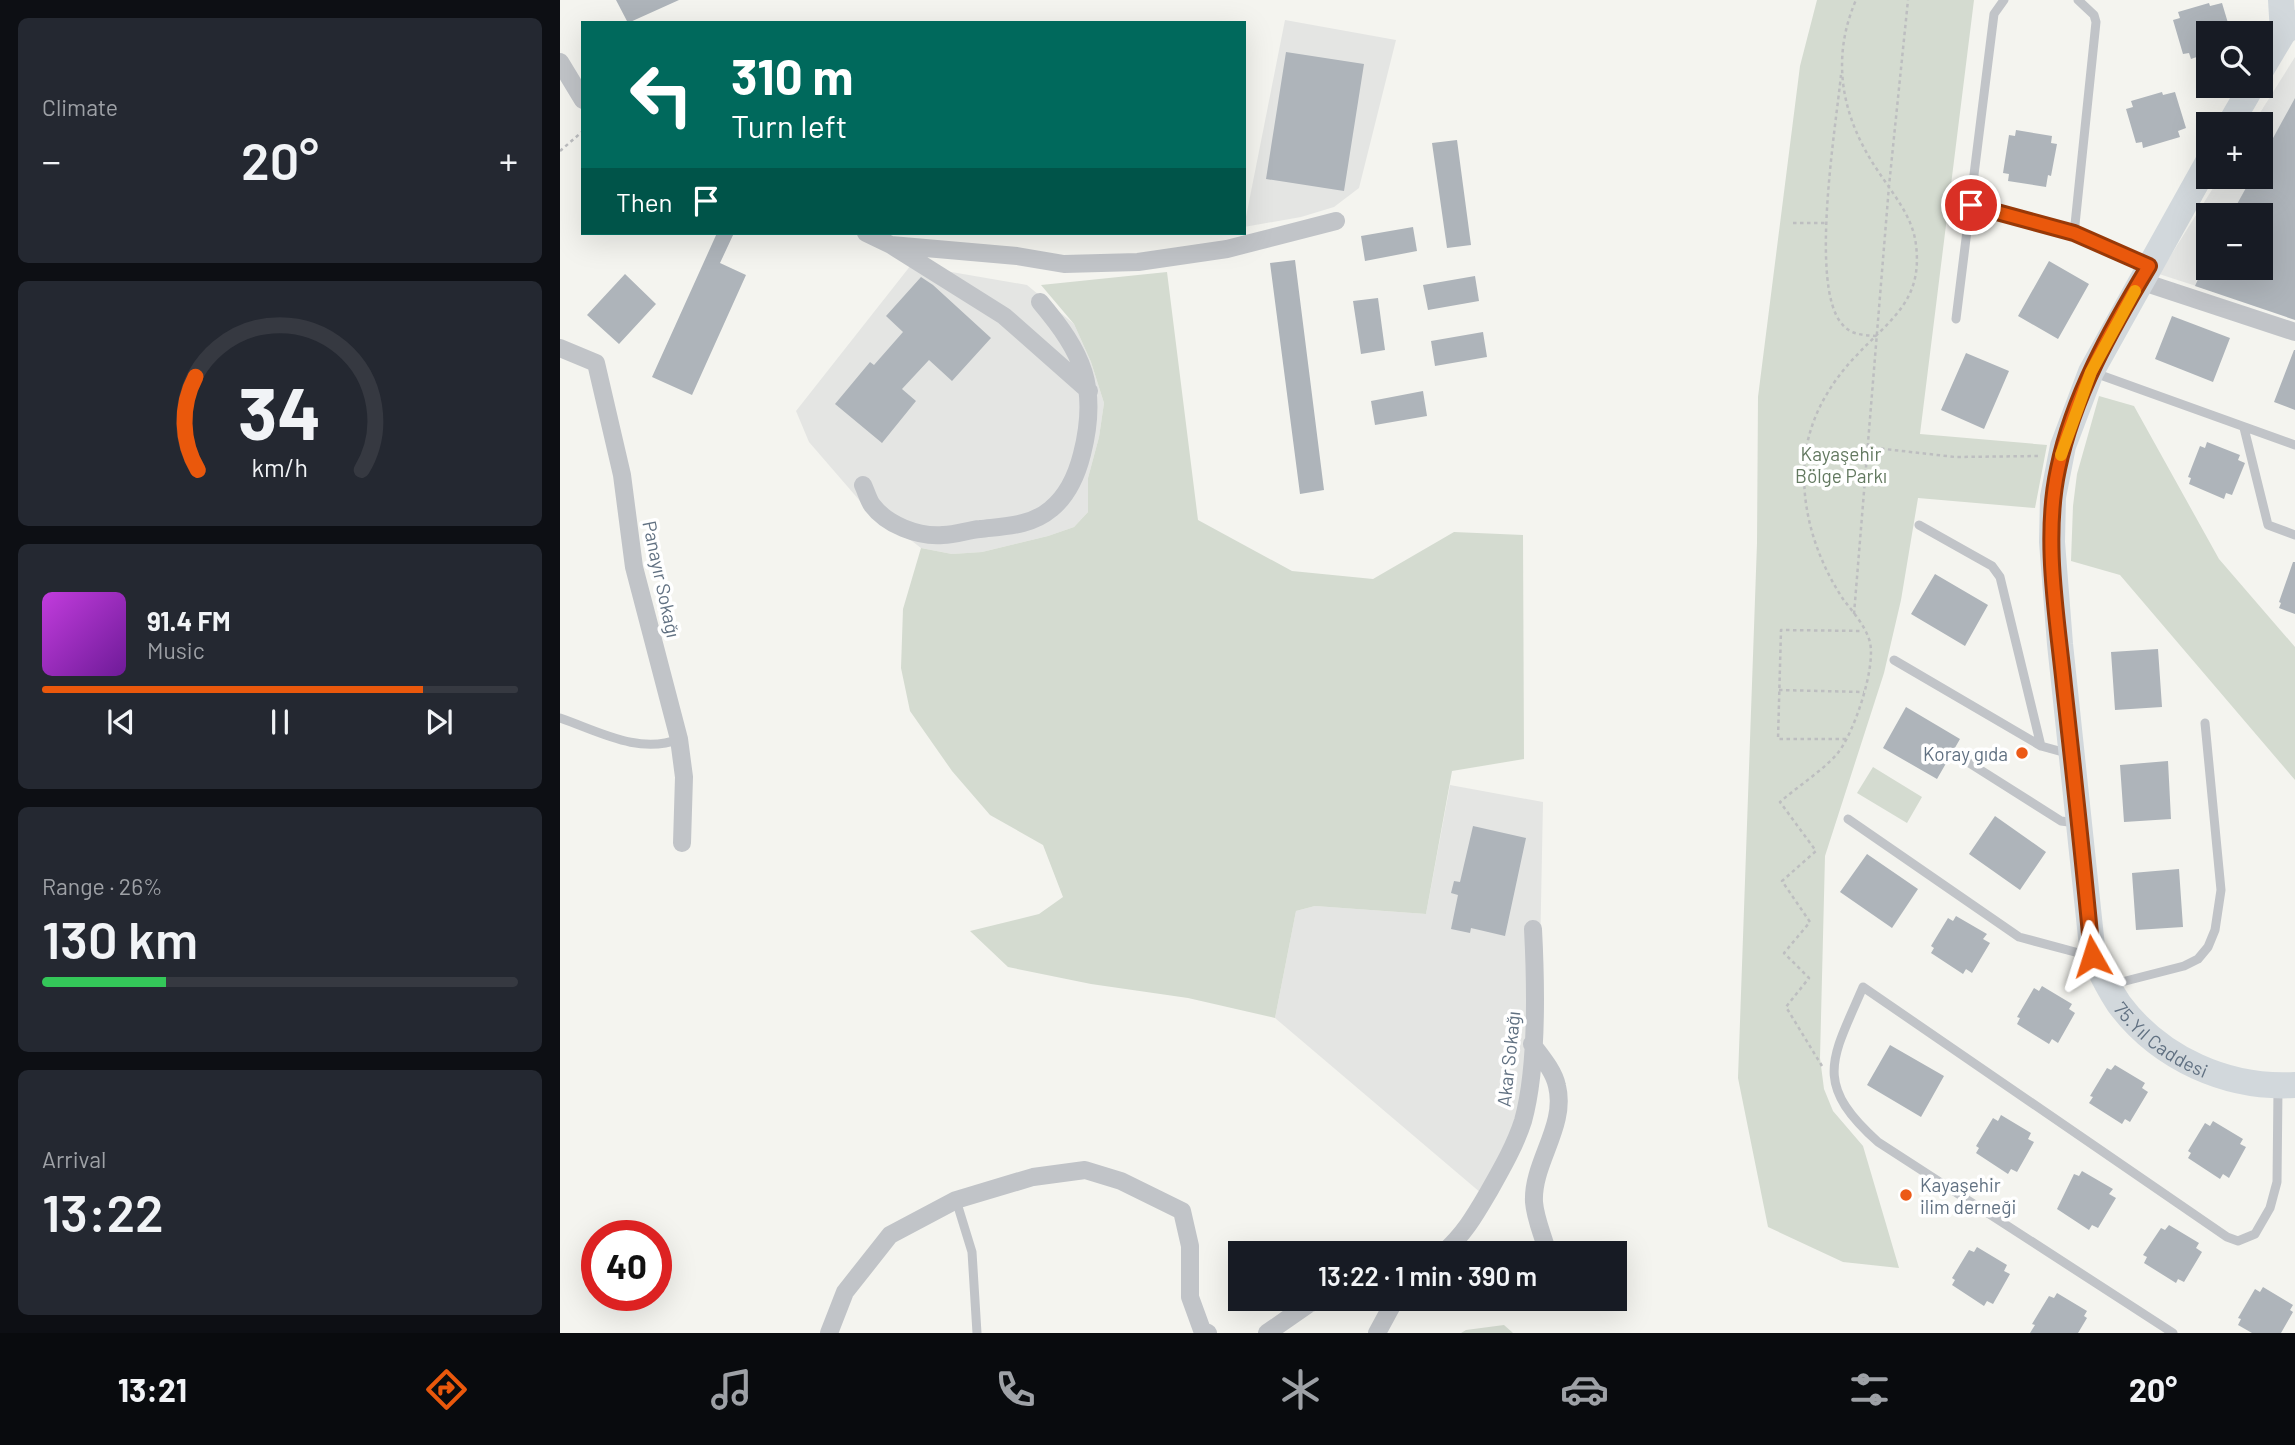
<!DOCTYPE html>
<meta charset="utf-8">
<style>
:root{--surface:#171b24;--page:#242831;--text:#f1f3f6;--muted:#9ea1a6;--line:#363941;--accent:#ea580c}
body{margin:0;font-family:Barlow,sans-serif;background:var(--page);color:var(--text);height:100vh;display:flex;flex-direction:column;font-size:26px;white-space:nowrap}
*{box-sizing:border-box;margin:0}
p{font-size:23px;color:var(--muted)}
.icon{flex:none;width:38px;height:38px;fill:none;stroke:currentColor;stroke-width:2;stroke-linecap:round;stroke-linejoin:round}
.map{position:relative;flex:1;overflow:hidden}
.panel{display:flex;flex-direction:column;gap:18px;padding:18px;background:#0d0f14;width:560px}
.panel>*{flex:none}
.top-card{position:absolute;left:21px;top:21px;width:665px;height:214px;border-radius:0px;box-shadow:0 7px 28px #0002;background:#00695c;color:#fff;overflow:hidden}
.buttons{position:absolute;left:1636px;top:21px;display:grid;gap:14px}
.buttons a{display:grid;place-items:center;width:77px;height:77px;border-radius:0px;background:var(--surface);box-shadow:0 7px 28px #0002;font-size:35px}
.speed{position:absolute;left:21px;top:1220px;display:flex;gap:14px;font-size:35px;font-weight:700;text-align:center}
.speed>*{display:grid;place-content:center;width:91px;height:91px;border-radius:50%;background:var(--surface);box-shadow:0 7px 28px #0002;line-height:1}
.speed .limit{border:10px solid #d22;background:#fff;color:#111}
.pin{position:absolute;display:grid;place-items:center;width:60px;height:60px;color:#fff;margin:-30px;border:4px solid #fff;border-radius:50%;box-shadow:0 2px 7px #0007}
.me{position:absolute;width:77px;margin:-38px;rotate:354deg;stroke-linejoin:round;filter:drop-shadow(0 0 5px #0008)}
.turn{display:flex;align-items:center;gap:24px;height:147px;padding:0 35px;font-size:32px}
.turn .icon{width:91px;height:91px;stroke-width:2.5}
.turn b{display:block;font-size:49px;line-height:60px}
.then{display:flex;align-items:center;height:66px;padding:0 35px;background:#0003;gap:14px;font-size:26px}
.big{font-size:52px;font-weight:600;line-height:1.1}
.panel .tile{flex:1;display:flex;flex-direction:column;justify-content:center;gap:10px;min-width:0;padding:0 24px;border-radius:10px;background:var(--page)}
.panel .dial{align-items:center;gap:0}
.dial svg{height:182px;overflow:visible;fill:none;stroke:var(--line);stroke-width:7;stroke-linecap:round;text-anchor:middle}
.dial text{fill:var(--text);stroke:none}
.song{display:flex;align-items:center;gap:21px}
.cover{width:84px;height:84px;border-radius:10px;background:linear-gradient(135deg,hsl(290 70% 55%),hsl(280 70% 35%))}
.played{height:7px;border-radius:4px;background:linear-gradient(90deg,var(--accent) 80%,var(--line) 80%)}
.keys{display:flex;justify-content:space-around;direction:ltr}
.heat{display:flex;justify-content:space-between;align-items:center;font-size:38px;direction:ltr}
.charge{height:10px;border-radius:5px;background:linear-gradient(90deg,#34c759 26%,var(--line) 0)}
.trip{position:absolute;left:668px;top:1241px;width:399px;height:70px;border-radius:0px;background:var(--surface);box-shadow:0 7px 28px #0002;font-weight:600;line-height:70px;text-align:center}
.tabs{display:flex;height:112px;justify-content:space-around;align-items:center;background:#090b0e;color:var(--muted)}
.tabs .icon{width:49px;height:49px}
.tabs .on{color:var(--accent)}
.tabs b{font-size:32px;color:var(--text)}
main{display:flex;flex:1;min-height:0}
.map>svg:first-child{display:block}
.built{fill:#e4e5e3;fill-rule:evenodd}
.green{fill:#d4dbd0}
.building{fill:#aeb4ba}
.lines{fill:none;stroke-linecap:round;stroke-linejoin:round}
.path{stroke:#bdbec0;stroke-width:2.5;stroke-dasharray:3.5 3.5;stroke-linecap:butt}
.lane{stroke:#c1c4c8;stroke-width:9}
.street{stroke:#c1c4c8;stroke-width:18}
.secondary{stroke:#d2d8dc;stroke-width:26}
.route-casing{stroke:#983908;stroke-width:18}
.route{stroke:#ea580c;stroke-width:12}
.slow{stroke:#f59e0b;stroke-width:12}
.poi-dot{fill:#ec5a17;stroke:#fff;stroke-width:2.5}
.labels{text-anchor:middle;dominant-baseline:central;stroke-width:7;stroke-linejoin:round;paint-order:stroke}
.park-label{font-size:19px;fill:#637960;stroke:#fff}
.street-label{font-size:19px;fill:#617182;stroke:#fff}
.poi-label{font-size:19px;fill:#617182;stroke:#fff;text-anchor:end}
</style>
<main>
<section class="panel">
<div class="tile"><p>Climate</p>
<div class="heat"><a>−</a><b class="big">20°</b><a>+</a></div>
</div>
<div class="tile dial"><svg viewBox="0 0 100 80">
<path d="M14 69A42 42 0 1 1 86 69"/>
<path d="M14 69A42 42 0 0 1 13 28" stroke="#ea580c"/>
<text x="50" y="56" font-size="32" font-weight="700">34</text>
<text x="50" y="72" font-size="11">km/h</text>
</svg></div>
<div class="tile">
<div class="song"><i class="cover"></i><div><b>91.4 FM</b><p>Music</p></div></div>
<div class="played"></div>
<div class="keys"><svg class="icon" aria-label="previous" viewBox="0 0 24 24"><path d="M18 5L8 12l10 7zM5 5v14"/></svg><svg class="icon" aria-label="pause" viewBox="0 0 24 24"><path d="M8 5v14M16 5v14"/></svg><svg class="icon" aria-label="next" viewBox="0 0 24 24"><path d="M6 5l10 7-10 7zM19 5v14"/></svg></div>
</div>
<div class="tile"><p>Range · 26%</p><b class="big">130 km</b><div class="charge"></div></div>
<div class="tile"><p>Arrival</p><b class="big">13:22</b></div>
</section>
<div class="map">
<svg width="1735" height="1333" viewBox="0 0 1735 1333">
<rect width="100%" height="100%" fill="#f4f4ef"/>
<path class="built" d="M725,20l111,20 -37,148 -25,19 -33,10 -57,10z
M1735,57v261l-136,-44 61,-97h41v-53h-8zM1648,215h53v53h-53z
M351,265l116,20 47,39 17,38 13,41 -5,34 -11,41v34l-14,15 -26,9 -66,16 -30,2 -31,-6 -61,-47 -51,-59 -13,-31z
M890,785l93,17 -3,153 -13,80 -4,54 -10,47 -32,57 -206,-175 21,-107 19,-5 111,8z"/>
<path class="green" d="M1257,0h157l-54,434 127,11 -12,63 -117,-10 -17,102 -17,73 -59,183 -5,202 4,31 9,22 30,35 36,122 -56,-6 -75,-35 -30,-149 19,-535 1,-146 42,-331z
M607,272l31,248 94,51 81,8 81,-47 69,3 1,224 -72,12 -26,143 -111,-8 -19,5 -21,107 -87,-20 -97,-14 -83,-17 -38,-36 69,-17 24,-17 -20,-52 -53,-30 -38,-44 -42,-60 -9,-43 2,-59 18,-61 31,6 30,-2 66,-16 26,-9 14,-15v-34l11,-41 5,-34 -13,-41 -17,-38 -33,-39z
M1539,396l35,10 85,153 76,88v133l-175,-205 -49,-14 2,-55 4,-32z
M1313,767l49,30 -15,26 -50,-30z
M944,1325l9,8h-52l5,-3z"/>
<path class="building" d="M56,0h63l-51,23z
M1649,3l1,3 12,-3 9,30h-23v20l-17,6 -2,-6 -6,1 -10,-34 7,-2 -2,-6z
M726,52l78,12 -20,127 -78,-12z
M1602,92l1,3 12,-3 11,36 -8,3 2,6 -37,11 -1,-6 -6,1 -10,-34 7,-2 -2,-6z
M1735,98v222l-100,-34 8,-18h58v-53h-30l21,-38h9v-17z
M1456,130l36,6 -1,7 6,1 -6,32 -3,-1 -2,12 -38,-6 1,-7 -6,-1 6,-38 6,1z
M897,140l14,105 -24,3 -15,-105z
M853,227l4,24 -52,10 -4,-25z
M157,233h17l-14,30 26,12 -54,120 -40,-18z
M735,260l29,230 -24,4 -30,-231z
M1489,261l40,23 -31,55 -40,-23z
M65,274l31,30 -37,40 -32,-29z
M915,276l4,25 -51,9 -5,-25z
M361,277l12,8 58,53 -39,43 -23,-21 -27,29 14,12 -34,42 -47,-39 35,-42 4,3 29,-33 -17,-16z
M818,298l7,52 -24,4 -8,-53z
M1612,316l58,22 -17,44 -58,-23z
M923,332l4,25 -52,9 -4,-25z
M1734,350h1v60l-21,-8z
M1406,353l43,18 -25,58 -43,-19z
M863,391l4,25 -52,9 -4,-24z
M1647,442l33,13 -2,5 7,3 -13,32 -6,-2 -2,6 -35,-15 2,-6 -3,-1 12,-31 5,2z
M1733,562h2v52l-16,-6 2,-5 -2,-1z
M1375,574l53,31 -23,41 -54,-32z
M1598,649l4,58 -47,3 -4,-58z
M1346,707l54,32 -23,40 -54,-31z
M1608,761l3,58 -47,3 -4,-57z
M1435,816l51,36 -26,38 -51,-36z
M913,826l53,12 -21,98 -34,-8 -1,5 -19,-4 7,-34 -7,-2 3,-12 6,1z
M1307,854l51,35 -26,39 -52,-36z
M1619,869l4,58 -47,3 -4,-57z
M1396,916l31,18 -4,5 7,4 -18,30 -6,-4 -3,5 -32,-21 3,-5 -3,-2 17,-28 5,3z
M1482,986l30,18 -3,5 6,4 -17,30 -6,-4 -3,5 -32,-20 3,-6 -3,-1 17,-29 5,3z
M1330,1045l54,31 -23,41 -54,-32z
M1555,1065l30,18 -3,5 6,4 -18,30 -5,-3 -3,5 -33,-21 4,-6 -3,-1 17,-28 4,2z
M1441,1115l30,18 -3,6 6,3 -17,30 -6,-3 -3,5 -32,-21 3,-5 -3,-2 17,-28 5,3z
M1653,1121l30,18 -3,5 6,3 -17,31 -6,-4 -3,5 -32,-21 3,-5 -3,-2 17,-28 5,3z
M1522,1171l31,18 -4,5 7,4 -18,30 -6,-3 -3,5 -32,-21 17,-35 5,2z
M1609,1225l30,18 -3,5 6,4 -18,30 -6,-3 -2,4 -32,-20 3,-6 -4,-2 18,-27 4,2z
M1417,1247l30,18 -3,6 6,3 -17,30 -6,-3 -3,5 -32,-21 3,-5 -3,-2 17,-28 5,2z
M1703,1287l30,18 -3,5 3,2 -12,21h-29l-14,-8 3,-6 -3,-1 17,-29 5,3z
M1497,1293l30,18 -3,5 3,2 -9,15h-48l5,-8 -3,-1 17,-28 5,2z"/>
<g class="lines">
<path class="path" d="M1281,75c-5,51 -32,212 1,249 9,11 21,11 34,12
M0,151l23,-20
M1233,223h32
M1307,447l88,10 85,-1
M1294,614l35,-428 19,-186
M1219,690l85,2
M1286,739h-68l3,-109 82,1
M1262,1066l-36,-59 23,-29 -25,-25 26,-31 -28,-41 34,-30 -36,-49c18,-16 41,-30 57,-48 17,-20 41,-91 32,-115 -5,-15 -17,-28 -26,-40 -27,-41 -43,-91 -38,-141 4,-39 24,-74 51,-102 33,-36 67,-54 60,-111 -3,-28 -23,-51 -38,-74 -36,-53 -48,-111 -22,-171"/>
<path class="lane" d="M1411,205l103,29 74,31
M1514,234l22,-212 -2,-7 -16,-15
M1396,319l38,-305 10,-14
M1532,372l203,73
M1684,428l24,97 27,10
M1334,660l147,86 -41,-169 -8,-11 -73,-41
M0,718c38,13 79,37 119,21
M1481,746l29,8
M1403,759l98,62 15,2
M1288,819l171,118 71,19
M1550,985l74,-19 14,-7 10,-12 7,-17 6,-40 -16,-167
M396,1200l16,52 5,81
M1613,1333l-295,-191c-66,-59 -46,-83 -15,-155l364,250 11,4 17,-7 15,-26 7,-26 1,-93"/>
<path class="street" d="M0,62l23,38
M306,233l25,12 113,71 85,75
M331,245l126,11 47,8 74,-2 89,-13 109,-28
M1580,281l155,51
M0,348l36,15 26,112 12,92 45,172 5,38 -2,66
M303,485c3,6 5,14 9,20 15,20 46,32 71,30 13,0 25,-5 37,-6 26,-3 51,-3 71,-20 16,-13 26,-35 31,-55 17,-67 1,-101 -42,-152
M972,1044c9,12 22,27 25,42 10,40 -25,77 -23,116 1,14 7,29 11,42
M883,1253c21,-19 31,-36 45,-60 13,-23 27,-47 35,-72 15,-54 13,-135 10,-192
M269,1333l16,-41 45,-57 66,-35 77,-23 52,-7 36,11 61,30 8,35v51l12,33 6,3
M707,1333l43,-30 22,-5
M817,1333l19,-35"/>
<g class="secondary">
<path d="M1721,0l2,33"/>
<path d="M1701,70l22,-37 12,-10"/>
<path d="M1670,124l22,-38"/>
<path id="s1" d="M1648,162l-117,210 -28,74 -10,51 -1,45 8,102 33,312c8,17 16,33 26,48 41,55 109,85 176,81"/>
</g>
</g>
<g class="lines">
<g class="route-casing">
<path id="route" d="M1411,205l103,28 75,33c-38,63 -76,130 -91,203 -15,70 -1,147 6,217 10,90 20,180 28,270"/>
</g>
<use href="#route" class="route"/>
<path class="slow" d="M1501,455l30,-83 44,-81"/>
</g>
<g class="poi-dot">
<circle cx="1462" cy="753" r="7"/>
<circle cx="1346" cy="1195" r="7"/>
</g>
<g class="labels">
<g class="park-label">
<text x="1281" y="453">Kayaşehir<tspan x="1281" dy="22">Bölge Parkı</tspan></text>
</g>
<g class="street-label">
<text transform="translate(102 579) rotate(78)">Panayır Sokağı</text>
<text stroke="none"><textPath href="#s1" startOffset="943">75.Yıl Caddesi</textPath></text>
<text transform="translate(948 1059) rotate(-84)">Akar Sokağı</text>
</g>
<g class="poi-label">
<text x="1448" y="753">Koray gıda</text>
<text x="1360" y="1184" text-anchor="start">Kayaşehir<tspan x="1360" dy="22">ilim derneği</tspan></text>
</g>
</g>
</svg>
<div class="buttons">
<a><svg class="icon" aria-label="search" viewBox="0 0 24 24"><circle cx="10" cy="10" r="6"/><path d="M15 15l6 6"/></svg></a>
<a>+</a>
<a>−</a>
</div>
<div class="speed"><div class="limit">40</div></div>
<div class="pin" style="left:1411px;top:205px;background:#d93025"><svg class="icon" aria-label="arrive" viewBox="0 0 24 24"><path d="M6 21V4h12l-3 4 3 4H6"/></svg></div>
<svg class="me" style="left:1532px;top:956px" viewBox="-20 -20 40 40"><path d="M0-17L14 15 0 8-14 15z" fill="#ea580c" stroke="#fff" stroke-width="4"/></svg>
<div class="trip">13:22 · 1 min · 390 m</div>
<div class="top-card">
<div class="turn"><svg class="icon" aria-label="left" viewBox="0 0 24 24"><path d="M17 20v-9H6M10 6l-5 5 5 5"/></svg><div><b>310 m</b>Turn left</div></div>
<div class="then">Then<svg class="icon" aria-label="arrive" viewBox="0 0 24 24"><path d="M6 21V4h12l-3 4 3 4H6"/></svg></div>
</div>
</div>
</main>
<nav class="tabs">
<b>13:21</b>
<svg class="icon on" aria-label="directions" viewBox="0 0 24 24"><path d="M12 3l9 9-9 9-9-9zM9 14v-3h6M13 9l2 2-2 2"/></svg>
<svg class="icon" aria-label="music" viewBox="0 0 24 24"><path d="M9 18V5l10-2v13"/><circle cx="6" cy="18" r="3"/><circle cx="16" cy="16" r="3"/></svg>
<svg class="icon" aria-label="phone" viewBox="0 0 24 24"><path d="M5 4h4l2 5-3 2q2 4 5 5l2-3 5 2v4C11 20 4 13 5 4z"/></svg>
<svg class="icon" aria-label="climate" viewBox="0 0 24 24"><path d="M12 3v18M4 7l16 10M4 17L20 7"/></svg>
<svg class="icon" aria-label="car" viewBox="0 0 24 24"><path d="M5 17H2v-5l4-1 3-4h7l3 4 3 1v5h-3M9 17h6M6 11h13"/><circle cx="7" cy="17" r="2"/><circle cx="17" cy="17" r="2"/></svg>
<svg class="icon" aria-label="filters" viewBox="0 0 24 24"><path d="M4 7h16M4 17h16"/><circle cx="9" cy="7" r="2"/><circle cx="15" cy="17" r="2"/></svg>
<b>20°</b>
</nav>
